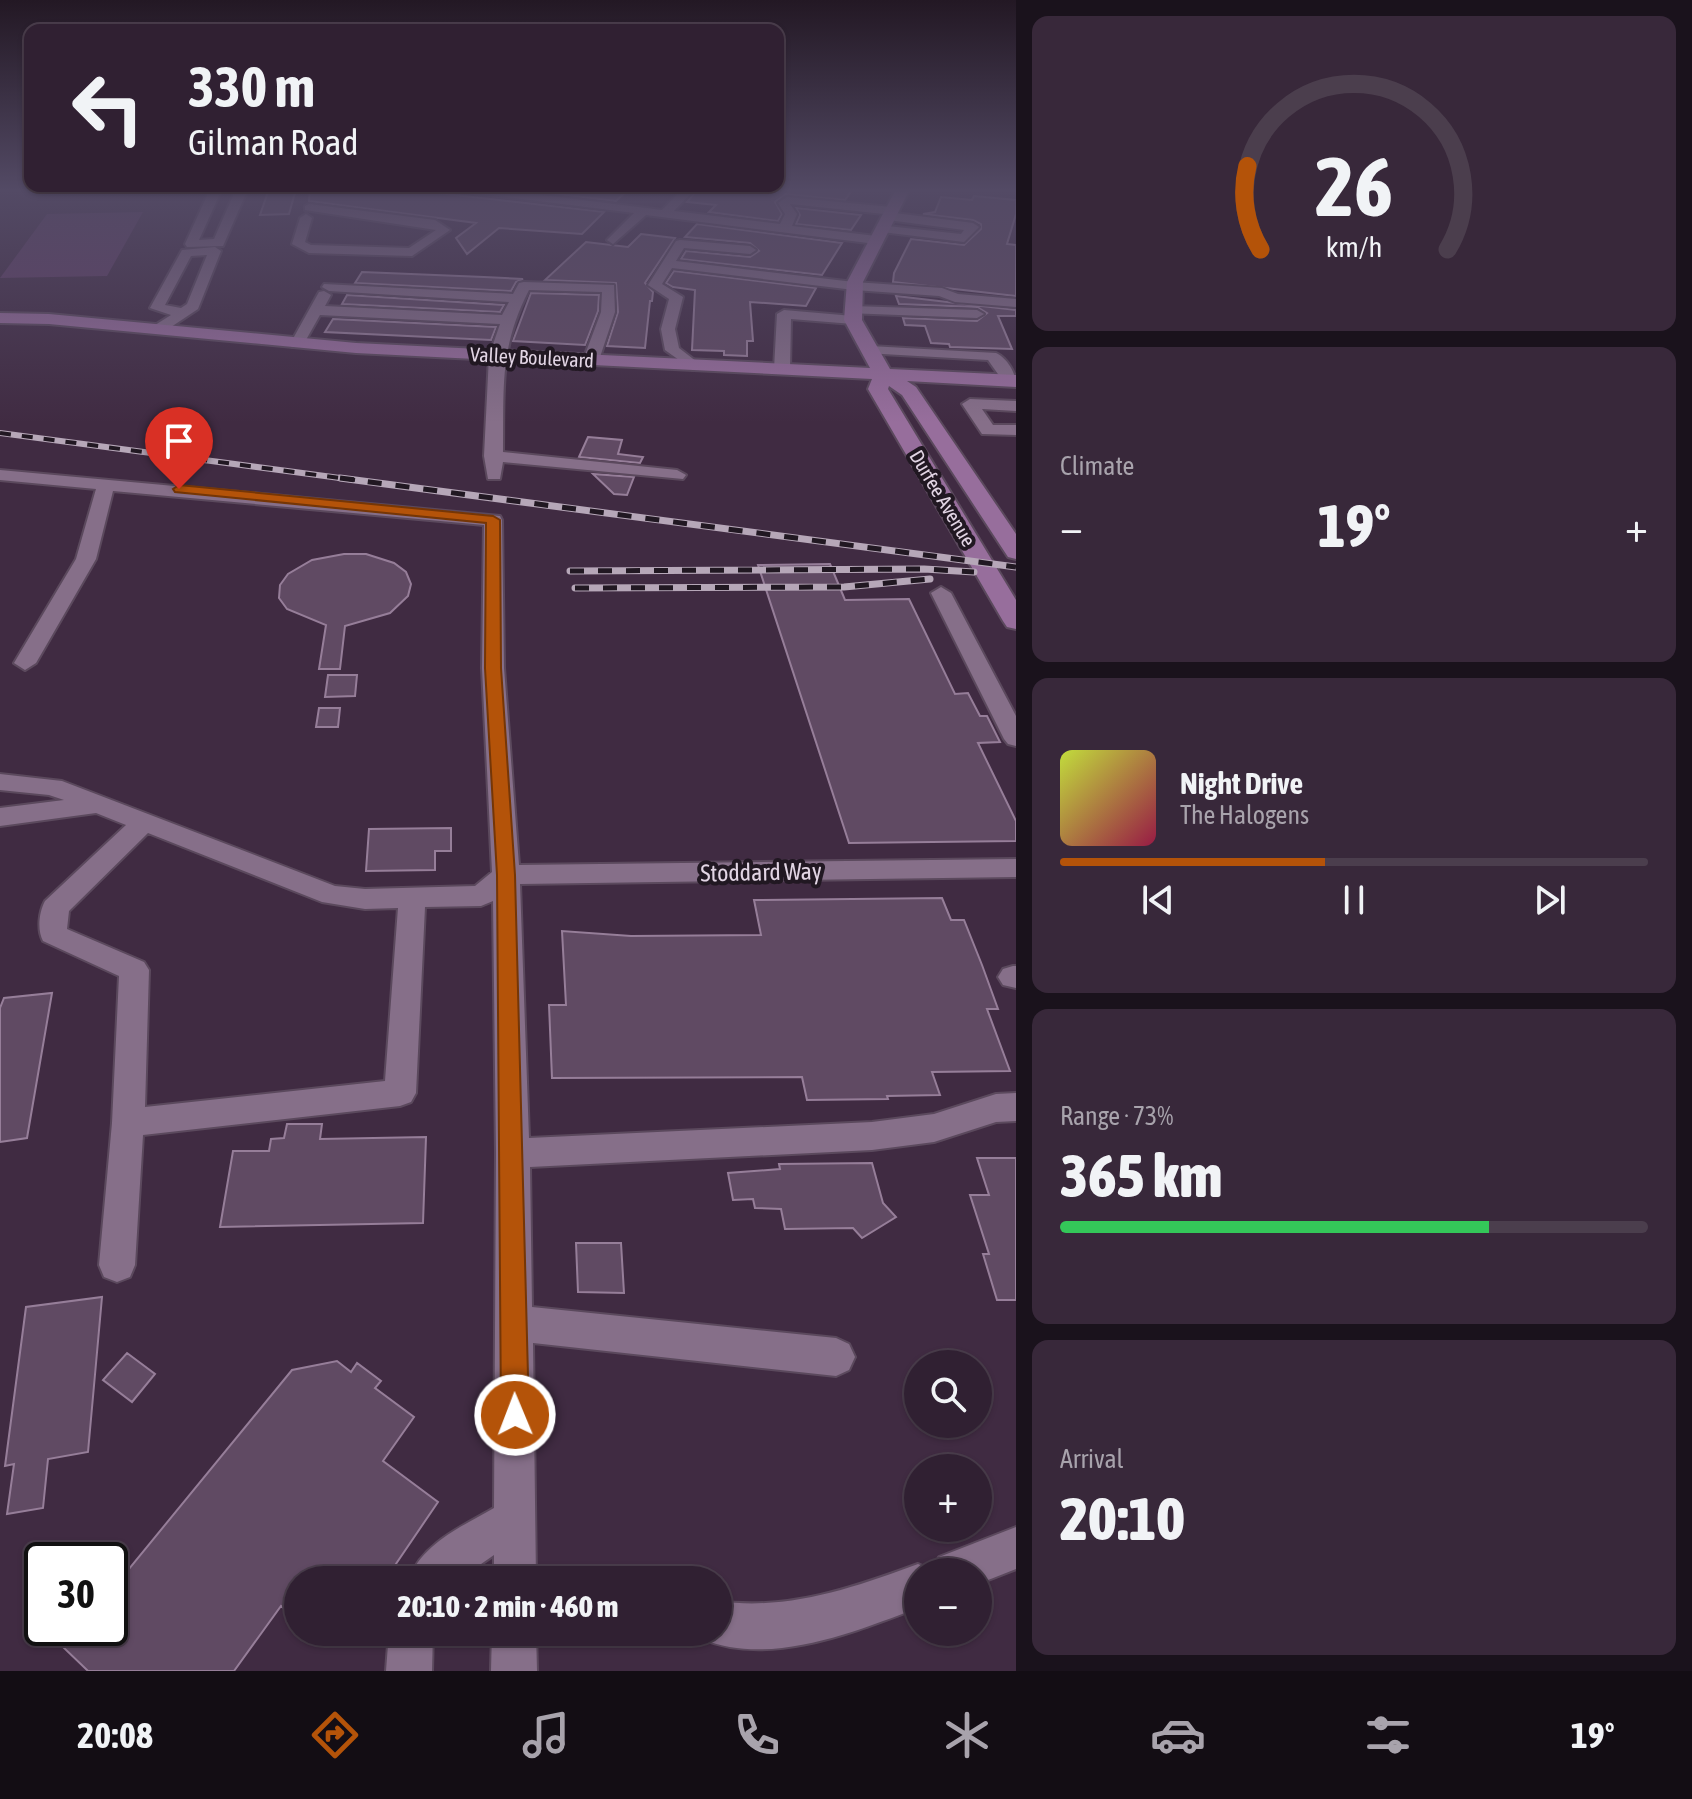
<!DOCTYPE html>
<meta charset="utf-8">
<style>
:root{--surface:#302032;--page:#38283a;--text:#f1f3f6;--muted:#a8a3ac;--line:#4b3e4d;--accent:#b45309}
body{margin:0;font-family:"Asap Condensed",sans-serif;background:var(--page);color:var(--text);height:100vh;display:flex;flex-direction:column;font-size:30px;white-space:nowrap}
*{box-sizing:border-box;margin:0}
p{font-size:26px;color:var(--muted)}
.icon{flex:none;width:44px;height:44px;fill:none;stroke:currentColor;stroke-width:2;stroke-linecap:round;stroke-linejoin:round}
.map{position:relative;flex:1;overflow:hidden}
.side{display:flex;flex-direction:column;gap:16px;padding:16px;background:#1a121c;width:676px}
.side>*{flex:none}
.hud{position:absolute;left:24px;top:24px;width:760px;height:168px;border-radius:16px;box-shadow:0 2px 6px #0004,0 0 0 2px var(--line);background:#302032;color:var(--text);overflow:hidden}
.buttons{position:absolute;left:904px;top:1350px;display:grid;gap:16px}
.buttons a{display:grid;place-items:center;width:88px;height:88px;border-radius:50%;background:var(--surface);box-shadow:0 2px 6px #0004,0 0 0 2px var(--line);font-size:40px}
.speed{position:absolute;left:24px;top:1542px;display:flex;gap:16px;font-size:40px;font-weight:700;text-align:center}
.speed>*{display:grid;place-content:center;width:104px;height:104px;border-radius:50%;background:var(--surface);box-shadow:0 2px 6px #0004,0 0 0 2px var(--line);line-height:1}
.speed .limit{border:4px solid #111;border-radius:12px;background:#fff;color:#111}
.pin{position:absolute;display:grid;place-items:center;width:68px;height:68px;color:#fff;margin:-82px -34px;border-radius:50% 50% 50% 0;rotate:-45deg;box-shadow:0 0 8px #0007}
.pin .icon{rotate:45deg}
.me{position:absolute;width:88px;margin:-44px;rotate:359deg;stroke-linejoin:round;filter:drop-shadow(0 0 6px #0008)}
.turn{display:flex;align-items:center;gap:28px;height:168px;padding:0 32px;font-size:36px}
.turn .icon{width:104px;height:104px;stroke-width:2.5}
.turn b{display:block;font-size:56px;line-height:68px}
.big{font-size:60px;font-weight:800;line-height:1.1}
.side .card{flex:1;display:flex;flex-direction:column;justify-content:center;gap:12px;min-width:0;padding:0 28px;border-radius:16px;background:var(--page)}
.side .dial{align-items:center;gap:0}
.dial svg{height:208px;overflow:visible;fill:none;stroke:var(--line);stroke-width:7;stroke-linecap:round;text-anchor:middle}
.dial text{fill:var(--text);stroke:none}
.song{display:flex;align-items:center;gap:24px}
.cover{width:96px;height:96px;border-radius:12px;background:linear-gradient(135deg,hsl(70 70% 55%),hsl(340 70% 35%))}
.played{height:8px;border-radius:4px;background:linear-gradient(90deg,var(--accent) 45%,var(--line) 45%)}
.keys{display:flex;justify-content:space-around;direction:ltr}
.heat{display:flex;justify-content:space-between;align-items:center;font-size:44px;direction:ltr}
.charge{height:12px;border-radius:6px;background:linear-gradient(90deg,#34c759 73%,var(--line) 0)}
.trip{position:absolute;left:284px;top:1566px;width:448px;height:80px;border-radius:40px;background:var(--surface);box-shadow:0 2px 6px #0004,0 0 0 2px var(--line);font-weight:800;line-height:80px;text-align:center}
.dock{display:flex;height:128px;justify-content:space-around;align-items:center;background:#130d14;color:var(--muted)}
.dock .icon{width:56px;height:56px}
.dock .on{color:var(--accent)}
.dock b{font-size:36px;color:var(--text)}
main{display:flex;flex:1;min-height:0}
.map>svg:first-child{display:block}
.green{fill:#613e66}
.building{fill:#604a63;stroke:#967e99;stroke-width:2}
.lines{fill:none;stroke-linecap:round;stroke-linejoin:round}
.minor-casing{stroke:#5b495d;stroke-width:4}
.major-casing{stroke:#5b495d;stroke-width:4}
.minor{fill:#866f89;fill-rule:evenodd}
.major{fill:#976e9c;fill-rule:evenodd}
.rail-far1-casing{stroke:#b6a7b8;stroke-width:6}
.rail-casing{stroke:#b6a7b8;stroke-width:7}
.rail-far1{stroke:#211822;stroke-width:4;stroke-dasharray:11;stroke-linecap:butt}
.rail{stroke:#211822;stroke-width:5;stroke-dasharray:14;stroke-linecap:butt}
.route{fill:#b45309;stroke:#753606;stroke-width:2}
.labels{text-anchor:middle;dominant-baseline:central;stroke-width:8;stroke-linejoin:round;paint-order:stroke}
.far-street-label{font-size:20px;fill:#e2d5e4;stroke:#211822}
.street-label{font-size:24px;fill:#e2d5e4;stroke:#211822}
</style>
<main>
<div class="map">
<svg width="1016" height="1671" viewBox="0 0 1016 1671">
<rect width="100%" height="100%" fill="#402b42"/>
<path class="green" d="M143,212l-36,64 -107,2 47,-64z"/>
<path class="building" d="M269,189h27l-7,25 -29,1z
M310,189h92l202,23 -22,22 -83,-6 -32,26 -11,-16 20,-15 -167,-22z
M516,189h113l-13,12z
M698,189h155l-8,11 -60,-6 -10,8 7,12 -4,7 -69,-9 7,-7 -29,-3z
M974,196l42,4v14l-9,30 9,1v51l-123,-14 1,-9 17,-34 53,6 17,-16v-5l-8,-4 -50,-6 12,-2 6,-15 31,3z
M796,208l65,7 -10,15 -55,-6 4,-9z
M697,224l145,19 -20,32 -141,-16 5,-8 64,6 9,-6 -9,-8 -65,-6z
M641,234l34,4 -30,45 8,9 -1,9h-2l-5,47 -38,-2 11,-34 -2,-29 -71,-3 41,-38 42,5z
M674,271l142,17 -10,18 -56,-4 3,39h-6v15l-23,-1v-4l-32,-1 3,-60 -22,-3 -7,-4z
M362,272l122,5 39,2 -7,3 -5,9 -156,-8z
M531,293l68,2 -1,16 -13,34 -72,-4z
M347,295l157,10 -4,7 -158,-8z
M896,296l120,14v6h-18l14,33 -62,-2 -1,-3 -18,-1 -6,-17 -20,-1 -2,-7 74,3 10,-8 -10,-6 -78,-3z
M333,319l163,8 -5,13 -166,-8z
M588,437l34,3 -4,14 25,3 -3,6 -61,-6z
M593,474l41,3 -7,18 -13,-1z
M366,554l28,9 12,9 5,12 -3,12 -18,17 -45,13 -5,43h-21l7,-44 -39,-16 -8,-11 1,-13 8,-11 24,-14 32,-6z
M830,564l15,36 64,-1 46,95 13,-1 12,23h7l13,26 -22,1 38,78v20l-167,2 -91,-278z
M328,675h29l-2,21 -30,1z
M319,708h21l-2,19h-22z
M451,828v23h-16v19l-69,1 3,-42z
M942,898l9,22h13l18,45 16,44h-11l23,62 -78,1 8,23 -53,1 1,3 -81,1 -5,-23 -250,1 -3,-73h17l-4,-74 69,5 130,-1 -7,-35z
M52,993l-25,145 -27,4v-134l4,-10z
M287,1124h35l-2,15 106,-2 -3,86 -203,4 13,-76h36l2,-12 13,-1z
M977,1158h39v142h-19l-14,-46h6l-19,-59h19z
M872,1163l11,40 13,14 -34,21 -9,-10 -68,1 -4,-20 -26,-1 -2,-9 -20,1 -5,-27 52,-4 -1,-5z
M576,1243h45l3,50 -46,-1z
M102,1297l-14,155 -40,7 -5,49 -36,6 7,-50 -9,2 21,-159z
M127,1353l28,21 -23,28 -29,-22z
M337,1361l14,11 6,-9 24,18 -6,7 39,29 -31,44 55,41 -53,78h-87v40l-17,-14 -47,65h-146l-24,-23 16,-20h30v-36l182,-222z"/>
<g class="lines">
<g class="minor-casing">
<path id="minor" d="M210,189h12l-23,51 15,-1 22,-50h12l-25,57 -36,1 -2,-3z
M461,189h32l169,21 21,-21h12l-21,22 106,13 5,-10 -7,-11 9,-6 104,10 4,2v4l78,10 6,4 -15,15 -82,-10 -6,-4 2,-3 83,9 3,-4 -76,-10 -4,-1v-5l-94,-10 7,10 -5,12 84,10 6,4 -6,4 -230,-29 -33,29 -6,-4 27,-27 -167,-21z
M309,204l126,16 15,10 -38,26 -103,-3 -17,-9 8,-26 6,-4 6,4 -7,24 6,3 98,3 27,-18 -131,-20v-4z
M680,240l70,6 6,4 -6,4 -66,-6 -8,13 178,21 88,6 16,6 58,5v8l-61,-5 -16,-6 -85,-6 -182,-22 -10,16 21,13 -8,32 4,19 22,17 -8,5 -28,-20 -4,-21 8,-30 -21,-14 28,-44z
M215,247l6,4 -23,58 -36,24h-10v-6l19,-12 -21,-7 32,-58zM207,255l-20,49 -6,4 -16,-3 26,-49z
M524,282l90,3 1,27 -16,48 -3,3h-10l-3,-3 18,-48 1,-20 -73,-2c-30,58 -25,99 -26,162l174,18 9,5 -3,4 -180,-17 -3,17h-12l-4,-23 5,-100 11,-32 -180,-9 -18,32h-10l-2,-3 29,-52 5,-1 7,4 -6,11 177,9 7,-13 -180,-11 -7,-4 2,-3 189,10 6,-11z
M852,306l125,4 7,4 -7,4 -130,-5 -2,-3z
M784,310l69,6 7,4 -7,4 -62,-5 -1,50 -8,5 -8,-5 3,-55z
M870,346l126,7c11,5 20,20 20,31h-11l-17,-24 -123,-7v-6z
M970,399l46,2v10l-34,-2 11,16h23v10l-34,-1 -20,-30z
M0,470l500,46 2,4 2,148 15,197 497,-6v18l-496,7 9,254 343,-16 62,-8 62,-20 20,-1v28l-20,1 -62,20 -62,8 -342,17 2,140 304,31 13,6 6,13 -6,13 -13,6 -303,-33 3,237h-42v-25l-36,25h-50c15,-37 53,-53 86,-72l2,-355 -3,-252 -12,5 -56,1 -9,186 -5,9 -11,4 -257,29 -8,130 -5,12 -13,5 -13,-5 -5,-12 13,-142 7,-147 -76,-35c-6,-11 -4,-29 2,-40l81,-76 -30,-12 -96,13v-18l64,-8 -15,-5 -49,-5v-16l62,7 273,105 30,3 110,-3 17,-14 -10,-204 2,-143 -371,-34 -17,68 -60,104 -11,7 -11,-7 62,-104 20,-70 -96,-9zM148,833l174,69 43,7 33,-1 -13,173 -240,26 4,-137 -5,-8 -77,-33 2,-18z
M941,587l10,6 65,123v30l-8,-2 -4,-5 -73,-146z
M1013,966h3v22l-13,-3 -5,-8 5,-8z
M1016,1527v42l-38,15v-12h-60v36c-64,24 -148,59 -216,31l-2,-7h18v-31c69,10 135,-13 200,-37l15,7 6,-14z
M389,1632h44l-1,39h-46z
M492,1632h44l1,39h-46z"/>
</g>
<g class="major-casing">
<path id="major" d="M896,189h14l-47,93 -1,38 28,49 126,6v12l-109,-6 9,6 100,147v25l-8,-2 -106,-162 -13,-9 -1,3 128,211v29l-9,-2 -4,-6 -135,-232 4,-10 -516,-26 -307,-29 -49,-1v-10l49,1 307,29 514,25 -26,-48 3,-38z"/>
</g>
<use href="#minor" class="minor"/>
<use href="#major" class="major"/>
<g class="rail-far1-casing">
<path id="rail-far1" d="M0,433l355,47"/>
</g>
<g class="rail-casing">
<path id="rail" d="M340,478l676,89
M570,571l354,-2 50,3
M575,588l269,-1 86,-8"/>
</g>
<use href="#rail-far1" class="rail-far1"/>
<use href="#rail" class="rail"/>
</g>
<linearGradient id="sky" x2="0" y2="1"><stop stop-color="#231824"/><stop offset="0.45" stop-color="#534a65"/><stop offset="1" stop-color="#534a65" stop-opacity="0"/></linearGradient>
<rect width="1016" height="423" fill="url(#sky)"/>
<path class="route" d="M179,485l314,31 7,4 1,148 14,207 14,540 -4,10 -10,4 -10,-4 -4,-10 -4,-540 -12,-207 1,-145 -311,-31 -2,-3z"/>
<g class="labels">
<g class="far-street-label">
<text transform="translate(532 357) rotate(3)">Valley Boulevard</text>
<text transform="translate(943 498) rotate(59)">Durfee Avenue</text>
</g>
<g class="street-label">
<text transform="translate(761 872) rotate(-1)">Stoddard Way</text>
</g>
</g>
</svg>
<div class="buttons">
<a><svg class="icon" aria-label="search" viewBox="0 0 24 24"><circle cx="10" cy="10" r="6"/><path d="M15 15l6 6"/></svg></a>
<a>+</a>
<a>−</a>
</div>
<div class="speed"><div class="limit">30</div></div>
<div class="pin" style="left:179px;top:489px;background:#d93025"><svg class="icon" aria-label="arrive" viewBox="0 0 24 24"><path d="M6 21V4h12l-3 4 3 4H6"/></svg></div>
<svg class="me" style="left:515px;top:1415px" viewBox="-20 -20 40 40"><circle r="17" fill="#b45309" stroke="#fff" stroke-width="3"/><path d="M0-11L8 9 0 5-8 9z" fill="#fff"/></svg>
<div class="trip">20:10 · 2 min · 460 m</div>
<div class="hud">
<div class="turn"><svg class="icon" aria-label="left" viewBox="0 0 24 24"><path d="M17 20v-9H6M10 6l-5 5 5 5"/></svg><div><b>330 m</b>Gilman Road</div></div>
</div>
</div>
<section class="side">
<div class="card dial"><svg viewBox="0 0 100 80">
<path d="M14 69A42 42 0 1 1 86 69"/>
<path d="M14 69A42 42 0 0 1 9 37" stroke="#b45309"/>
<text x="50" y="56" font-size="32" font-weight="700">26</text>
<text x="50" y="72" font-size="11">km/h</text>
</svg></div>
<div class="card"><p>Climate</p>
<div class="heat"><a>−</a><b class="big">19°</b><a>+</a></div>
</div>
<div class="card">
<div class="song"><i class="cover"></i><div><b>Night Drive</b><p>The Halogens</p></div></div>
<div class="played"></div>
<div class="keys"><svg class="icon" aria-label="previous" viewBox="0 0 24 24"><path d="M18 5L8 12l10 7zM5 5v14"/></svg><svg class="icon" aria-label="pause" viewBox="0 0 24 24"><path d="M8 5v14M16 5v14"/></svg><svg class="icon" aria-label="next" viewBox="0 0 24 24"><path d="M6 5l10 7-10 7zM19 5v14"/></svg></div>
</div>
<div class="card"><p>Range · 73%</p><b class="big">365 km</b><div class="charge"></div></div>
<div class="card"><p>Arrival</p><b class="big">20:10</b></div>
</section>
</main>
<nav class="dock">
<b>20:08</b>
<svg class="icon on" aria-label="directions" viewBox="0 0 24 24"><path d="M12 3l9 9-9 9-9-9zM9 14v-3h6M13 9l2 2-2 2"/></svg>
<svg class="icon" aria-label="music" viewBox="0 0 24 24"><path d="M9 18V5l10-2v13"/><circle cx="6" cy="18" r="3"/><circle cx="16" cy="16" r="3"/></svg>
<svg class="icon" aria-label="phone" viewBox="0 0 24 24"><path d="M5 4h4l2 5-3 2q2 4 5 5l2-3 5 2v4C11 20 4 13 5 4z"/></svg>
<svg class="icon" aria-label="climate" viewBox="0 0 24 24"><path d="M12 3v18M4 7l16 10M4 17L20 7"/></svg>
<svg class="icon" aria-label="car" viewBox="0 0 24 24"><path d="M5 17H2v-5l4-1 3-4h7l3 4 3 1v5h-3M9 17h6M6 11h13"/><circle cx="7" cy="17" r="2"/><circle cx="17" cy="17" r="2"/></svg>
<svg class="icon" aria-label="filters" viewBox="0 0 24 24"><path d="M4 7h16M4 17h16"/><circle cx="9" cy="7" r="2"/><circle cx="15" cy="17" r="2"/></svg>
<b>19°</b>
</nav>
